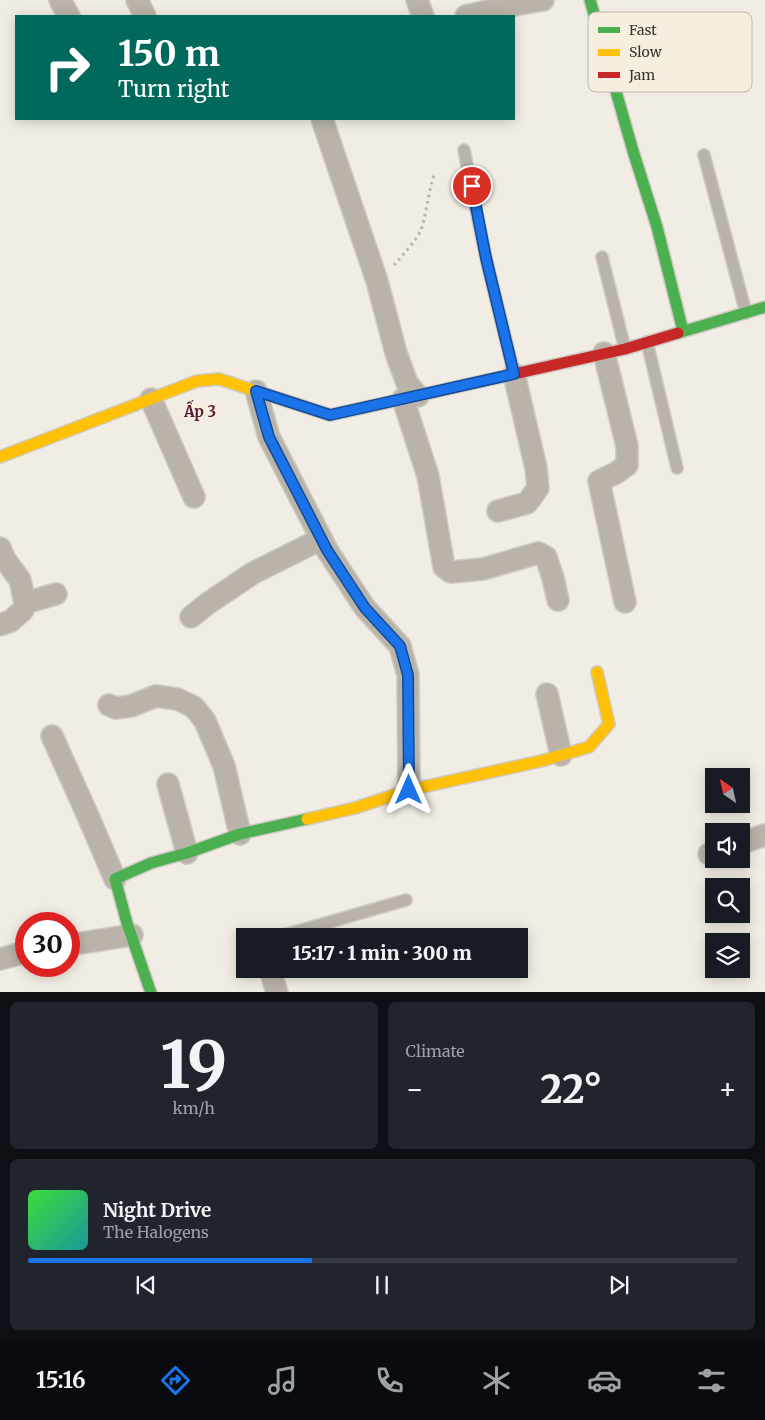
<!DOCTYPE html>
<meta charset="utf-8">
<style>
:root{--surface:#171b24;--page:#20242c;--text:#f1f3f6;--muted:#9ea1a6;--line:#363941;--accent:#1a73e8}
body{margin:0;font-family:Merriweather,serif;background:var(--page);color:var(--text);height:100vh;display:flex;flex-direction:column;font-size:19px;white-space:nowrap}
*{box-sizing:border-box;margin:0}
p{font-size:16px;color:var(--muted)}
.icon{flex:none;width:28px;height:28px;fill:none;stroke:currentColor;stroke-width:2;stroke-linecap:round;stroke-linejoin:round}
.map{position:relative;height:992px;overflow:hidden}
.sheet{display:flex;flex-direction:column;gap:10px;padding:10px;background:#0d0f14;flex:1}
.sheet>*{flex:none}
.guide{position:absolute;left:15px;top:15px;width:500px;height:105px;border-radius:0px;box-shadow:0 2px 12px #0003;background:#00695c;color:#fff;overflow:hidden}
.needle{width:32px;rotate:326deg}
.controls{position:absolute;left:705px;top:768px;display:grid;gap:10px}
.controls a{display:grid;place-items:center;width:45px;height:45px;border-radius:0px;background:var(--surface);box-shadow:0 2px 12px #0003;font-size:25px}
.speed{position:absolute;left:15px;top:912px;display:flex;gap:10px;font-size:25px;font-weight:700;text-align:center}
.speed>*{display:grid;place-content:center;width:65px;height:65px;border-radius:50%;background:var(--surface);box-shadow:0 2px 12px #0003;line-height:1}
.speed .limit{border:8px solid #d22;background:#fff;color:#111}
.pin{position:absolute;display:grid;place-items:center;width:42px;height:42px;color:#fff;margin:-21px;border:2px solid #fff;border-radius:50%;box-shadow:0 1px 5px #0007}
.me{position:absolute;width:55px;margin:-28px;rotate:0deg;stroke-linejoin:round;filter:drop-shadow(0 0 4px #0008)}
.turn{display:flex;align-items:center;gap:18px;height:105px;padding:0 20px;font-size:22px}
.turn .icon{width:65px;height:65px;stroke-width:2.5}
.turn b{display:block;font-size:35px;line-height:42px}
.big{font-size:38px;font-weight:800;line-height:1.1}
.sheet .widget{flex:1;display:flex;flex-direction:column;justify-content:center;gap:8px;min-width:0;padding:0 18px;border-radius:8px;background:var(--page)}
.sheet .dial{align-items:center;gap:0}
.dial b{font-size:65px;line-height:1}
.song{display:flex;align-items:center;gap:15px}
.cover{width:60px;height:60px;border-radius:8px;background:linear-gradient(135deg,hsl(120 70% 55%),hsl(180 70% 35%))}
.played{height:5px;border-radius:2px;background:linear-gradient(90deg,var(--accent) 40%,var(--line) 40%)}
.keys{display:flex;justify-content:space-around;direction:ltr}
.heat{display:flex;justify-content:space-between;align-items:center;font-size:28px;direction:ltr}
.sheet .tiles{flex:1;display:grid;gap:10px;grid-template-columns:1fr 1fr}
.widget:last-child{grid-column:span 2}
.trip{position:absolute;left:236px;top:928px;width:292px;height:50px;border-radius:0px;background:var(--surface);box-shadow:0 2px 12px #0003;font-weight:800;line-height:50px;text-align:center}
.tab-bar{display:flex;height:80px;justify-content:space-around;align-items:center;background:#090b0e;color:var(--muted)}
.tab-bar .icon{width:35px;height:35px}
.tab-bar .current{color:var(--accent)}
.tab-bar b{font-size:22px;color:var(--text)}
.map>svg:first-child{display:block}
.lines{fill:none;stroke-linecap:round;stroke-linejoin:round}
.lane-casing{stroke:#cfcbc4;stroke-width:14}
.street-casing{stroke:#cfcbc4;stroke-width:24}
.fast-casing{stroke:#cfcbc4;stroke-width:14}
.slow-casing{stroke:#cfcbc4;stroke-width:14}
.jam-casing{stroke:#cfcbc4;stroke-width:14}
.path{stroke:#b7b3ab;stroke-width:3;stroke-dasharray:2.5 4;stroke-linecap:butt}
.lane{stroke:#b9b3a9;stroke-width:11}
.street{stroke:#b9b3a9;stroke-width:21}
.fast{stroke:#4caf50;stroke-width:11}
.slow{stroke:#ffc107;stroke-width:11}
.jam{stroke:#c62828;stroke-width:11}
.route-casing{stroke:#114b97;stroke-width:12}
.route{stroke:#1a73e8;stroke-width:9}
.labels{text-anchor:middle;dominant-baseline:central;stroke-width:5;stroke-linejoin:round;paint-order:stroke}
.neighbourhood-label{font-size:15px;font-weight:bold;fill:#561737;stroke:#f6eedf}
.key{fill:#f6eedf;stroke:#bdb6aa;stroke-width:1}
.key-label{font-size:14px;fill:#37342e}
</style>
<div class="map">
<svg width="765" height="993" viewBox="0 0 765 993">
<rect width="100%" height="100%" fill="#f1ede4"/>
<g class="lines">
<g class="lane-casing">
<path id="lane" d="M464,150l22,108 28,116
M704,155l42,158
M602,257l23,92
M647,342l30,126
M281,936l125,-36"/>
</g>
<g class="street-casing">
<path id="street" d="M60,0l9,16
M137,0l8,16
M417,0l6,16
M466,16l43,-10 34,-6
M322,119l55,162 19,72 11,30 11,13
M604,353l23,93v19l-11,8 -17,8 26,121
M256,391l13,46 58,113 38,58 35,38 8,29 1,115
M151,399l43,98
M403,399l25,77 16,91 7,5 32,-3 55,-16 8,4 7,21 5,22
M498,511l29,-8 11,-15 -2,-20 -22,-94
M0,548l4,10 16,22 5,23 -2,7 -12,11 -11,4
M25,603l31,-9
M191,617l16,-13 46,-31 68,-34
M547,694l14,61
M109,705l7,3 15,-2 25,-10 21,3 17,8 11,14 19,45 16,68
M52,736l36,80 27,63
M168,784l19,69
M741,843l24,-8
M709,854l5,-1
M69,945l63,-10
M0,959l26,-7
M270,969l7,24"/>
</g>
<g class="fast-casing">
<path id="fast" d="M590,0l43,151 24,76 26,104
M678,333l87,-26
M151,993l-24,-70 -12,-44 36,-16 36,-10 53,-19 67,-15"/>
</g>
<g class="slow-casing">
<path id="slow" d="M0,457l197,-76 22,-2 111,36 64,-14
M307,819l48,-11 54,-18 132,-29 48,-14 20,-23 -12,-52"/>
</g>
<g class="jam-casing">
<path id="jam" d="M394,401l231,-52 53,-16"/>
</g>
<path class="path" d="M394,265c8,-9 22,-24 27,-35 6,-18 7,-37 13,-55"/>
<use href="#lane" class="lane"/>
<use href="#street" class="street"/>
<use href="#fast" class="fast"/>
<use href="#slow" class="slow"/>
<use href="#jam" class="jam"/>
</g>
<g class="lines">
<g class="route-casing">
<path id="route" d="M409,790l-1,-115 -8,-29 -35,-38 -38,-58 -58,-113 -13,-46 74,24 184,-41 -28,-116 -14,-72"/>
</g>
<use href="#route" class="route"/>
</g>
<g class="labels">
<g class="neighbourhood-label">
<text x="200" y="411">Ấp 3</text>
</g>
</g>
<rect x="588" y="12" width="164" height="80" rx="8" class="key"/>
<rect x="598" y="27" width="22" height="6" fill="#4caf50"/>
<rect x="598" y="49" width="22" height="7" fill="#ffc107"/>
<rect x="598" y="72" width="22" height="6" fill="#c62828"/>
<g class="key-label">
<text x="629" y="35">Fast</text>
<text x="629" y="57">Slow</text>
<text x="629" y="80">Jam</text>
</g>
</svg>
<div class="controls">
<a><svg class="needle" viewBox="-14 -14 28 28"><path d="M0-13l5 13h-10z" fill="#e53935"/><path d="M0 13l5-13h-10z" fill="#9ea1a6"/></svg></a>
<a><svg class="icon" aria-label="sound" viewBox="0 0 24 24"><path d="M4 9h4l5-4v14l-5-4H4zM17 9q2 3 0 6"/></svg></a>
<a><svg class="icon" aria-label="search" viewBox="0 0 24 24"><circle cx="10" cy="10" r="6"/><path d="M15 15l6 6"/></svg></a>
<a><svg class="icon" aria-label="layers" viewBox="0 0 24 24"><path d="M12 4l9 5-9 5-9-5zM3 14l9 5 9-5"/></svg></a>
</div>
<div class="speed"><div class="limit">30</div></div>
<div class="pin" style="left:472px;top:186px;background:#d93025"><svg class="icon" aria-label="arrive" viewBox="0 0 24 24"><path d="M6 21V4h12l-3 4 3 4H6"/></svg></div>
<svg class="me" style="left:409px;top:790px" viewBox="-20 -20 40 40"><path d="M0-17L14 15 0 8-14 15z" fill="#1a73e8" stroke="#fff" stroke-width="4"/></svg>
<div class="trip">15:17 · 1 min · 300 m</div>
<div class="guide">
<div class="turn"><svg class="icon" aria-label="right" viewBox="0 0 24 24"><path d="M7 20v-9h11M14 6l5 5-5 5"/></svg><div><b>150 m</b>Turn right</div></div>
</div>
</div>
<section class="sheet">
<div class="tiles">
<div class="widget dial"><b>19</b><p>km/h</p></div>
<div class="widget"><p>Climate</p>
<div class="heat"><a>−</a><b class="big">22°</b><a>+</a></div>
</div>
<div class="widget">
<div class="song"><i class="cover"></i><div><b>Night Drive</b><p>The Halogens</p></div></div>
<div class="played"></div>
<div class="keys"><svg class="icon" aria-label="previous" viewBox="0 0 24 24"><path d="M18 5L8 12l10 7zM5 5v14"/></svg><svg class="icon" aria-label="pause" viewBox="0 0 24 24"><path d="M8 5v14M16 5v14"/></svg><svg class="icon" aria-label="next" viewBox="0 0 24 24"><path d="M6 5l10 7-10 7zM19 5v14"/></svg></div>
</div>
</div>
</section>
<nav class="tab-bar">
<b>15:16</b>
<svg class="icon current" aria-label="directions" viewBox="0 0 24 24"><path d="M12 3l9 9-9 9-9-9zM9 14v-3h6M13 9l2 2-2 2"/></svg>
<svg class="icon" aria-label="music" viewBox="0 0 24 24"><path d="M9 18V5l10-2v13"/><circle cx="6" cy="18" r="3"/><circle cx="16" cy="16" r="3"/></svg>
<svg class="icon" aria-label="phone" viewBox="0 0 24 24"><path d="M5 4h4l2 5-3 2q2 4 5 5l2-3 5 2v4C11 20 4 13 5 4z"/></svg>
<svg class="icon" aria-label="climate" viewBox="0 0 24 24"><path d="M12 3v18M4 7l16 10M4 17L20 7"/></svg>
<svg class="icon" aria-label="car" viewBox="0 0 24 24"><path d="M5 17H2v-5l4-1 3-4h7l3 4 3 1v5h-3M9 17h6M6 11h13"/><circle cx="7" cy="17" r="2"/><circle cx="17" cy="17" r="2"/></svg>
<svg class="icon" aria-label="filters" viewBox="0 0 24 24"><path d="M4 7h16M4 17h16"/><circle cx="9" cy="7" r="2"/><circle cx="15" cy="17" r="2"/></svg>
</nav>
